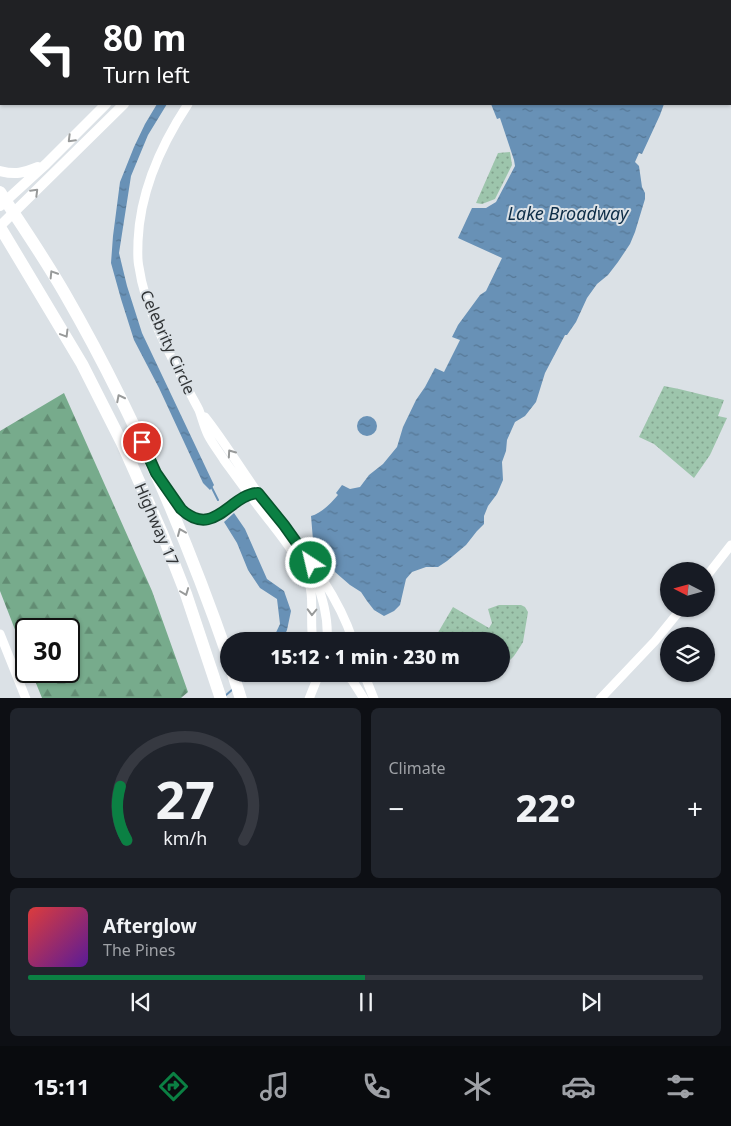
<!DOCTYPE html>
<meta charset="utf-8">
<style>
:root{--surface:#171b24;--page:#20242c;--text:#f1f3f6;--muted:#9ea1a6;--line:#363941;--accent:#0b8043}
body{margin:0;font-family:"Noto Sans",sans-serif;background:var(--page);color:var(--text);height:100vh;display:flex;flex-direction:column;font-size:19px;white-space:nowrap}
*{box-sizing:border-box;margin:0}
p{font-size:16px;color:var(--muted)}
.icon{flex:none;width:28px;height:28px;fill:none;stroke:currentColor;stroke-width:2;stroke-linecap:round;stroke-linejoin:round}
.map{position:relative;height:698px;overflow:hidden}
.sheet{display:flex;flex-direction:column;gap:10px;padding:10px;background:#0d0f14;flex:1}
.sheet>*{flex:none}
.hud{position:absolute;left:0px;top:0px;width:731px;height:105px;box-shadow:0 1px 4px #0004;background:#202124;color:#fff;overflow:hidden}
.needle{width:32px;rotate:276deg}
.buttons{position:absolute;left:660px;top:562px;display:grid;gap:10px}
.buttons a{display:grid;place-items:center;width:55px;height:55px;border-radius:50%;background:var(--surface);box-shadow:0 1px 4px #0004;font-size:25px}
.speed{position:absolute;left:15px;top:618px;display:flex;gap:10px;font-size:25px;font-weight:700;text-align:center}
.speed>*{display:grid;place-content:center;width:65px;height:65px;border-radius:50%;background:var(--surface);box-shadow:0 1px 4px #0004;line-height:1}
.speed .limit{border:2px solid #111;border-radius:8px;background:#fff;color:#111}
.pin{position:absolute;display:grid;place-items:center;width:42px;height:42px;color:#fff;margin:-21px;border:2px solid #fff;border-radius:50%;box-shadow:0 1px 5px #0007}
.me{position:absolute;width:55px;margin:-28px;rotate:325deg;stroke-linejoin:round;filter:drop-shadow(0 0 4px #0008)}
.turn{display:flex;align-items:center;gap:18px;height:105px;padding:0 20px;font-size:22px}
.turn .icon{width:65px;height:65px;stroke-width:2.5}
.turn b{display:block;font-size:35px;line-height:42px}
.big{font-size:38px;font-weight:800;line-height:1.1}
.sheet .card{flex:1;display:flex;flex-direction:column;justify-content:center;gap:8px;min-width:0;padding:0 18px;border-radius:8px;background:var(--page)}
.sheet .dial{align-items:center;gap:0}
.dial svg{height:130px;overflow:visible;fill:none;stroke:var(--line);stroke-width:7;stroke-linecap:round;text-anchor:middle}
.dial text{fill:var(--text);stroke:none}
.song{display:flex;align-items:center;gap:15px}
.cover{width:60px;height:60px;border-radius:8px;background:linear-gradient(135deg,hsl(0 70% 55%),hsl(270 70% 35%))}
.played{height:5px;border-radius:2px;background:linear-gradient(90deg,var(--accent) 50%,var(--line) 50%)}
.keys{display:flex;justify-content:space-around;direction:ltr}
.heat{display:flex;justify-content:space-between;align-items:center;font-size:28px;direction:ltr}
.sheet .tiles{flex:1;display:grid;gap:10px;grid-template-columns:1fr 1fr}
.card:last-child{grid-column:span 2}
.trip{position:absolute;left:220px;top:632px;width:290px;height:50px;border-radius:25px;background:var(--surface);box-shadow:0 1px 4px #0004;font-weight:800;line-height:50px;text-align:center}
.tabs{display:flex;height:80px;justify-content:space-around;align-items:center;background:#090b0e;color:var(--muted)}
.tabs .icon{width:35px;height:35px}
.tabs .active{color:var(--accent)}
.tabs b{font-size:22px;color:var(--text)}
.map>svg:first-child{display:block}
.forest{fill:url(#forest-firs)}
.park{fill:url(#park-dots)}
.water{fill:url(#water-ripples)}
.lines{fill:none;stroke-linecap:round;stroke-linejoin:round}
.stream{stroke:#6891b6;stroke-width:2}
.minor{stroke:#fff;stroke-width:9}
.major{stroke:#fff;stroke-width:10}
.highway{stroke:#fff;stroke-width:12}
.oneway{stroke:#989a9a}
.route-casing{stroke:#07532c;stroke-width:12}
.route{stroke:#0b8043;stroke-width:9}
.labels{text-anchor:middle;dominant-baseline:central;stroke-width:4;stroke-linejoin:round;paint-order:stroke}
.street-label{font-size:16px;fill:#313436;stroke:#dbe1e6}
.water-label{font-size:18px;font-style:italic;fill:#0d2d47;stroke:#dbe1e6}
</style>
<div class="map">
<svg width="731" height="699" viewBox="0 0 731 699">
<defs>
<pattern id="forest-firs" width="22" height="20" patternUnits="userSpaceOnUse" patternTransform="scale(1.25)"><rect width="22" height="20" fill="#77ab8c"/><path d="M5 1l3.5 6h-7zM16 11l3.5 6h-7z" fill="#628c73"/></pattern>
<pattern id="park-dots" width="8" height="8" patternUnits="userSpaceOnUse" patternTransform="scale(1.25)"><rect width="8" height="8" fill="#9dc5ac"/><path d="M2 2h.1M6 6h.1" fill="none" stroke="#81a18d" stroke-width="1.8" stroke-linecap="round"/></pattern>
<pattern id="water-ripples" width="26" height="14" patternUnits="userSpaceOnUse" patternTransform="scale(1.25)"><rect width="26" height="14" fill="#6891b6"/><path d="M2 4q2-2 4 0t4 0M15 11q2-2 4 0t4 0" fill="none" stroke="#567795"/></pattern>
</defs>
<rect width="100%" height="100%" fill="#dbe1e6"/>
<path class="forest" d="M64,393l88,198 36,101 -7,6h-139l-11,-27h38v-42h-43v29l-26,-67v-160z"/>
<path class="park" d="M510,152l2,13 -17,34 -13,5 -6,-1 22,-50z
M664,386l15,3 45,11 -6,16 9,2 -17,37 -16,23 -40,-34 -15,-7z
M499,605h22l4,2 3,5 -5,30 -3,5 -6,9 -7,7 -6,2v-24h-60l-5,-5 17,-29 36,21 3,-5 -4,-14z"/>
<path class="water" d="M157,104h10l-19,31 -17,41 -12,77 8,33 15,47 72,152 -4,5 -7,-7 -44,-95 -25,-48 -13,-41 -10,-36 2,-27 7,-54 14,-35 11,-23z
M491,104h173l-4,11 -18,39 -3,-1 -4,9 4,4 3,21 3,6v6l-10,33 -5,12 -12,18 -10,13 -11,9 -10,14 -11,24 -9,13h-2l-20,38 -9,29 -11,14 -10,6 -8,18 -1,11 -4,11 1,18 -6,14 -9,12 -4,10v8l-7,7 -11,14 -19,16 -9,6h-12l-14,5 -6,7 -6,26 -6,6 -10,5 -10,-6 -7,-9 -6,-9 -11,-7 -15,-13 -7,-10 -6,-14 -5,-3 -4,-5 -2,-24c11,-3 20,-13 27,-21l-2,-2 6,-8 8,4 10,-2 9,-12 14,-11 14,-17 6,-20 13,-27 9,-13 10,-19 9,4 16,-32 -8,-3 6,-12 22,-30 6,-4 16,-33 -44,-20 14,-30h14l10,-6 19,-36 -1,-6 -14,-42 -3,1z
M357 426a10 10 0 1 1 20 0a10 10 0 1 1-20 0Z
M234,513l11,16 22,50 17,12 7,20 -4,19 -5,11h-10l8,-17 -3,-25 -17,-11 -12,-18 -11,-27 -13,-21z"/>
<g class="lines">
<path class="stream" d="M211,486l7,14
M242,681l7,-7
M225,696l8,-7"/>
<path class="minor" d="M103,0v1
M262,0l2,1
M278,0l2,1
M188,104c-27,41 -48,87 -50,137 0,9 -1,18 1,26 6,43 31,88 51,126 3,6 6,11 9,17 3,8 5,17 9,25 4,8 11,17 16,25 16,22 31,43 48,64 12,16 25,32 34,50 10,22 3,45 7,67
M205,417c19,24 35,51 53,76 35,47 77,92 95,148
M164,484l17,25 10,7 10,3h7l9,-3 16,-12 20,-11
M313,570c8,24 16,46 14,71
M706,577l25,-32
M0,634l26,65
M345,674l7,6 12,19
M364,674l10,25
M309,699l10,-25
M600,699l55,-58 26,-32"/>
<path class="major" d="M208,1l1,-1
M226,1l2,-1
M0,171c16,4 23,2 38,-4
M0,206l46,-42 60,-60
M0,226l124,-122"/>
<path class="highway" d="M0,192c22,34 45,67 65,102 67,116 120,239 164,366
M0,227l82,137 40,79 40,90 24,61 35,105
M233,674l8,25"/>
</g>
<defs><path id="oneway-chevron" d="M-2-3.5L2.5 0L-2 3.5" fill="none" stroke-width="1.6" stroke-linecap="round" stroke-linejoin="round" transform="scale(1.25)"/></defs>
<g class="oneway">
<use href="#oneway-chevron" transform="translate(71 139) rotate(135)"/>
<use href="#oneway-chevron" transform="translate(35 192) rotate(-45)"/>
<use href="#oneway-chevron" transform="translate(53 274) rotate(-122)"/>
<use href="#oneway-chevron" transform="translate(65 334) rotate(59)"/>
<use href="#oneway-chevron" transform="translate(120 398) rotate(-117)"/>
<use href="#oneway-chevron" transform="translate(231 453) rotate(-125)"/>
<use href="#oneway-chevron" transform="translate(181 532) rotate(-113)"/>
<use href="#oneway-chevron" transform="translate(185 592) rotate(69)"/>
<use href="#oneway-chevron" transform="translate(312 612) rotate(91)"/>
</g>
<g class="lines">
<g class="route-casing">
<path id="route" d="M142,442l14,31 25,36c33,31 49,-15 77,-16l26,32 27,38"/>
</g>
<use href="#route" class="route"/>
</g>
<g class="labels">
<g class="street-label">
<text transform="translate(168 342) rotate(66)">Celebrity Circle</text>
<text transform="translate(157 524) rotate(67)">Highway 17</text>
</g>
<g class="water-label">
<text x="568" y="213">Lake Broadway</text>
</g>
</g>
</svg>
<div class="buttons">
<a><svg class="needle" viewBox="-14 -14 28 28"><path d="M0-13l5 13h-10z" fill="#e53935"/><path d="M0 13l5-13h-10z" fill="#9ea1a6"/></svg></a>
<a><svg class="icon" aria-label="layers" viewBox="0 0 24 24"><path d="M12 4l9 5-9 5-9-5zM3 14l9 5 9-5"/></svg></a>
</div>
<div class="speed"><div class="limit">30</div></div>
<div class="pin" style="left:142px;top:442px;background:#d93025"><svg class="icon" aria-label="arrive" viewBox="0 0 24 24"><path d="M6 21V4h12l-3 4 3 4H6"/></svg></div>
<svg class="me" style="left:311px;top:563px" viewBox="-20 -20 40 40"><circle r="17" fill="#0b8043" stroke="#fff" stroke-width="3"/><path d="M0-11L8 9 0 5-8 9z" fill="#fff"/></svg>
<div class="trip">15:12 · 1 min · 230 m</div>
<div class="hud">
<div class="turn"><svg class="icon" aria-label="left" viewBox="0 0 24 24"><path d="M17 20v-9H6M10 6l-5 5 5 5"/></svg><div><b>80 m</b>Turn left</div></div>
</div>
</div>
<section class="sheet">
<div class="tiles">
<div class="card dial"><svg viewBox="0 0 100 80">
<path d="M14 69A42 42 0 1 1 86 69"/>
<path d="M14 69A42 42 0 0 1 10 36" stroke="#0b8043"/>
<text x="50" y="56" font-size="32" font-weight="700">27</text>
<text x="50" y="72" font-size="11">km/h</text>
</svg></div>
<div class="card"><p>Climate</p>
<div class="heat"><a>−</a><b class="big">22°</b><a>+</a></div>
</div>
<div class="card">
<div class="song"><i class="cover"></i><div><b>Afterglow</b><p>The Pines</p></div></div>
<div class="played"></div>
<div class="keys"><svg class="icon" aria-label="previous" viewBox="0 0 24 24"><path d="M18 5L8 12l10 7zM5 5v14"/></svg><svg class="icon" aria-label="pause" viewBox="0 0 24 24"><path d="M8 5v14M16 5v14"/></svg><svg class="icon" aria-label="next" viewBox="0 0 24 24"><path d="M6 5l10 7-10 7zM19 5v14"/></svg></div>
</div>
</div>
</section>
<nav class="tabs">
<b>15:11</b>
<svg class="icon active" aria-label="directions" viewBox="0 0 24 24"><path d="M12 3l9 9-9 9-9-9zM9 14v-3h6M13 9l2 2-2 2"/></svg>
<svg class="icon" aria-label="music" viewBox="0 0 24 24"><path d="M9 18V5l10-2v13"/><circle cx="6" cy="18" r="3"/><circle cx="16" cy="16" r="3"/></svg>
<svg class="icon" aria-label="phone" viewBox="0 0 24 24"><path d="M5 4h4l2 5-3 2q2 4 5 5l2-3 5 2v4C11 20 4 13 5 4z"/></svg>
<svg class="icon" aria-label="climate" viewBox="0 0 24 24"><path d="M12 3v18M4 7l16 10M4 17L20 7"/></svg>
<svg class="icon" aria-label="car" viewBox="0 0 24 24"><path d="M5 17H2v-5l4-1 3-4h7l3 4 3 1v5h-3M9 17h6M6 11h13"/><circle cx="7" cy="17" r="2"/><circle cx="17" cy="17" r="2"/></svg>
<svg class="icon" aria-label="filters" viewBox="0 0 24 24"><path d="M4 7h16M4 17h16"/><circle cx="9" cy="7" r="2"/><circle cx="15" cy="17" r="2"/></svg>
</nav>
